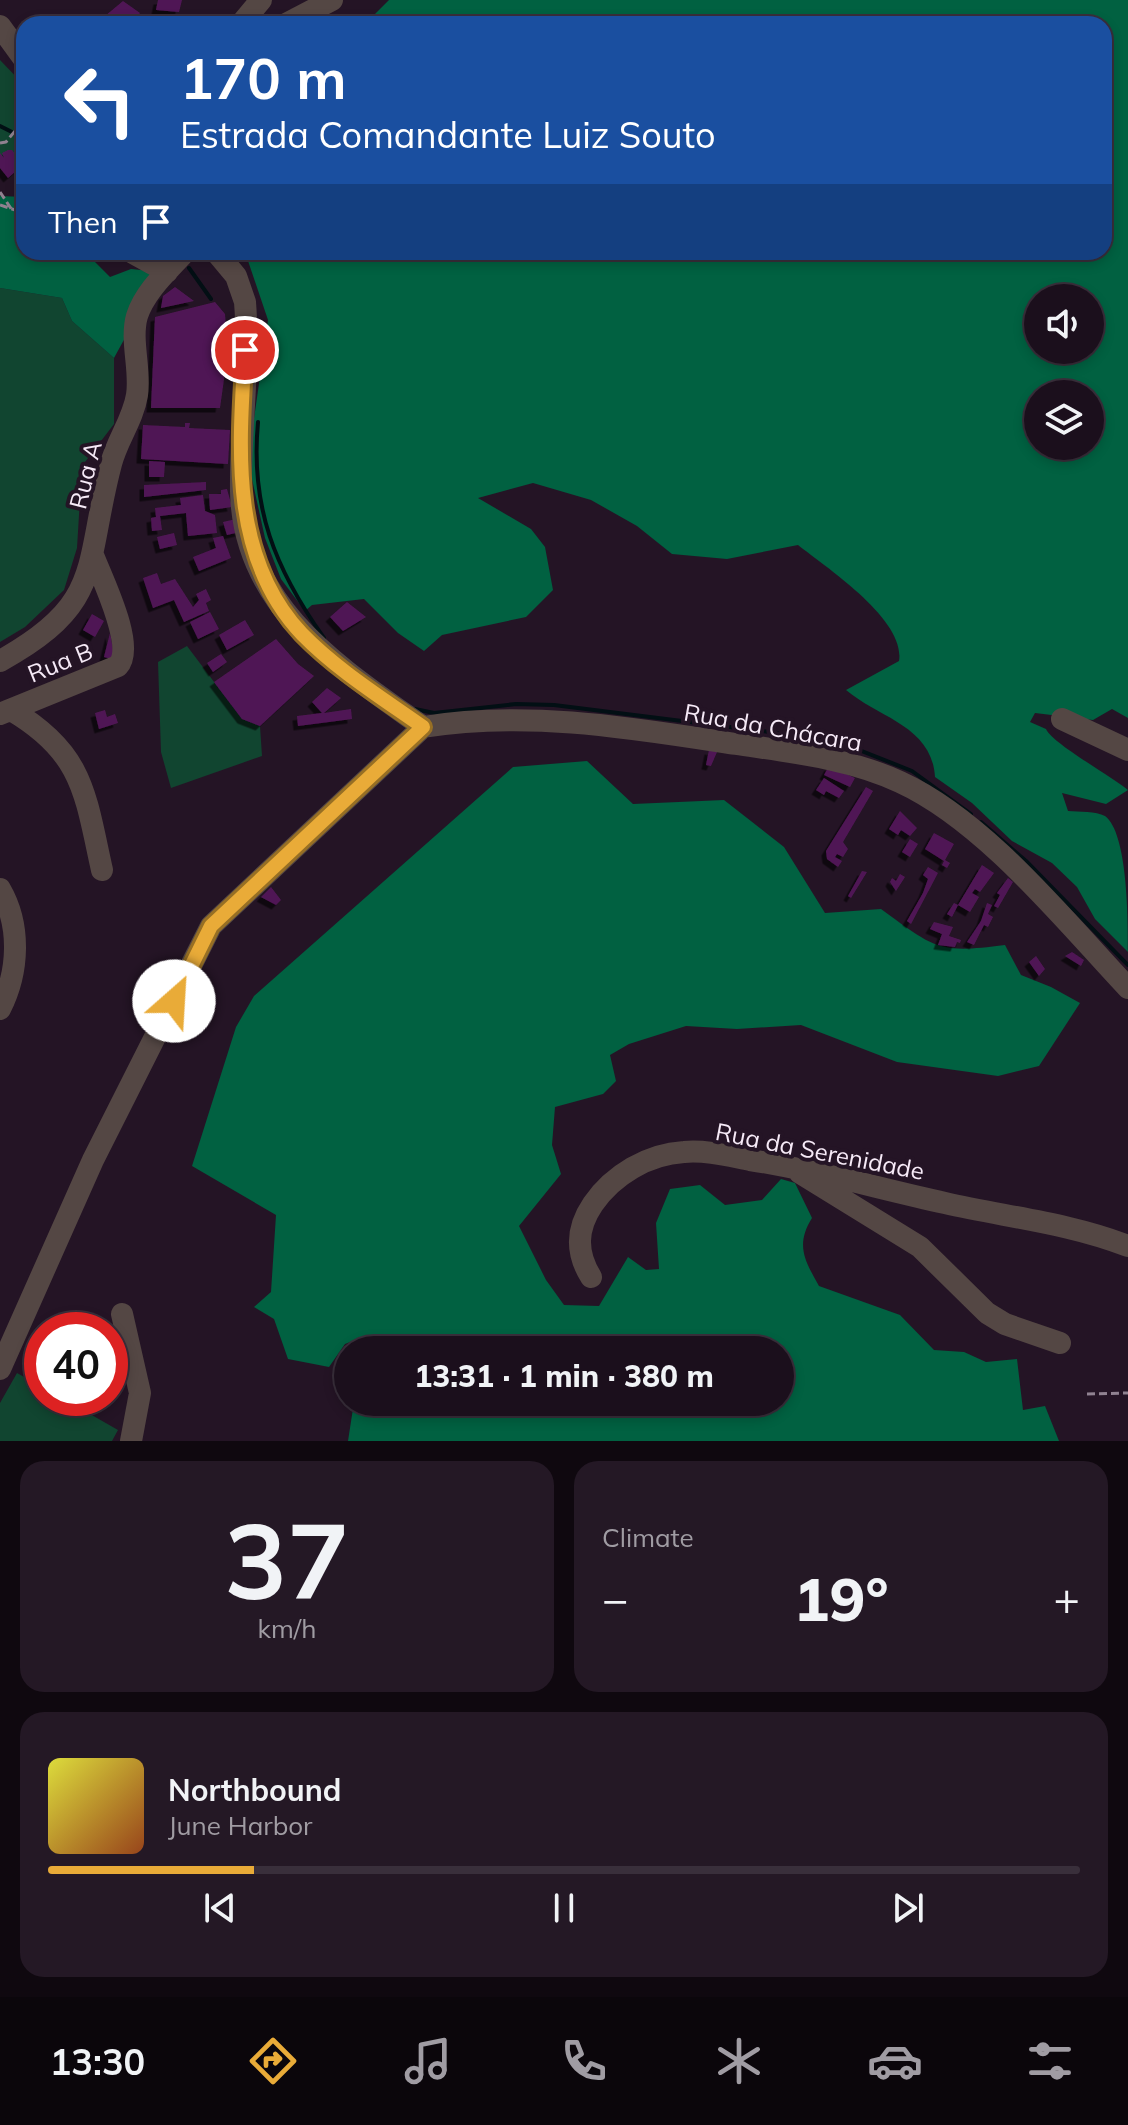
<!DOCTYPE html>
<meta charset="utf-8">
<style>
:root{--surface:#1b0f1c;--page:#241825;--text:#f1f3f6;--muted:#a09ca3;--line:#392f3b;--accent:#e9ab38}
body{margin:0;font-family:Mulish,sans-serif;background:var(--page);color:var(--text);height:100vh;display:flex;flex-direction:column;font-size:30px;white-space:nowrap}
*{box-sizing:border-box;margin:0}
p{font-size:26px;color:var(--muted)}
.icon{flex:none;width:44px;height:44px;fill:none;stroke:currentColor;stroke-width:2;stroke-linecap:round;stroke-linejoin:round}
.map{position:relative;height:1441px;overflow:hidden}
.sheet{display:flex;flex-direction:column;gap:20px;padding:20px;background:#0f080f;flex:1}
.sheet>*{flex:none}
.hud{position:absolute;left:16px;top:16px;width:1096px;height:244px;border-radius:24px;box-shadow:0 4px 12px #0003,0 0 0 2px var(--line);background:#1a4fa0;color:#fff;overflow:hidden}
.buttons{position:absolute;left:1024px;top:284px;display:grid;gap:16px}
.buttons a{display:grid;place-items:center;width:80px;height:80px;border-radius:50%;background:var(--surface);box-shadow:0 4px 12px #0003,0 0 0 2px var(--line);font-size:40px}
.speed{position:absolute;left:24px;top:1312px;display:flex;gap:16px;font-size:40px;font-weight:700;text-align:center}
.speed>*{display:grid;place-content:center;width:104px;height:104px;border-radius:50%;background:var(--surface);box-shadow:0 4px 12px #0003,0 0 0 2px var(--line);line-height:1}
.speed .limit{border:12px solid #d22;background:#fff;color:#111}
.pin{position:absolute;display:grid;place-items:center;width:68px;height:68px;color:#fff;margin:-34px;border:4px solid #fff;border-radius:50%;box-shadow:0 2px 8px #0007}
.me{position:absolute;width:88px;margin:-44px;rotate:26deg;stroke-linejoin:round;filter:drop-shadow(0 0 6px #0008)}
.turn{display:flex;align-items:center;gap:28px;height:168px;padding:0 32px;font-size:36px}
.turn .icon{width:104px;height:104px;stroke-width:2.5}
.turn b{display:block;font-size:56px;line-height:68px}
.then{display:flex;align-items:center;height:76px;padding:0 32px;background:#0003;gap:16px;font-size:30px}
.big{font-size:60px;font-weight:800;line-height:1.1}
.sheet .card{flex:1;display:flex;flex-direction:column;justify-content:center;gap:12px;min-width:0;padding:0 28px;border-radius:24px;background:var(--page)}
.sheet .dial{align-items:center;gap:0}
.dial b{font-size:104px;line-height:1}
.song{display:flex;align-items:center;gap:24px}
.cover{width:96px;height:96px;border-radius:12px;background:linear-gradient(135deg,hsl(60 70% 55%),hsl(20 70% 35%))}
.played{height:8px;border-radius:4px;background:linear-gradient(90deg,var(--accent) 20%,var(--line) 20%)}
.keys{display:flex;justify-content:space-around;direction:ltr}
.heat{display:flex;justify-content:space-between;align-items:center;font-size:44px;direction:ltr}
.sheet .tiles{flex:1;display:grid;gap:20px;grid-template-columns:1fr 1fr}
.card:last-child{grid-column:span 2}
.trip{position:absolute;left:334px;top:1336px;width:460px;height:80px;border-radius:40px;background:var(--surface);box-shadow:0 4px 12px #0003,0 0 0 2px var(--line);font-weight:800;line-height:80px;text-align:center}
.tabs{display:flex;height:128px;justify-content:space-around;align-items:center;background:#0b060b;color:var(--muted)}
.tabs .icon{width:56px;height:56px}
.tabs .current{color:var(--accent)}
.tabs b{font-size:36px;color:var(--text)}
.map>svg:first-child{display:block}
.green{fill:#114530}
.forest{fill:#016141;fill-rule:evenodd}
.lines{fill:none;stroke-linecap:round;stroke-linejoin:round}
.stream{stroke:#020f14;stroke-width:4}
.building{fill:#501755;filter:url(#shadow)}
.path{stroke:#908291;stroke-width:3;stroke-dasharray:8 4;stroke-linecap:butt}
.minor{stroke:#544744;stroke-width:22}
.route-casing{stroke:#976f24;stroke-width:20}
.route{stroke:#e9ab38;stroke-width:14}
.labels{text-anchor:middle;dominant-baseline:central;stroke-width:8;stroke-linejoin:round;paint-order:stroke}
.street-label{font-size:24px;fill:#f6eaf7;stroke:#241425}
</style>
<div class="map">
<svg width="1128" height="1441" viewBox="0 0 1128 1441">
<defs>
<filter id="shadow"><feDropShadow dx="-4.5" dy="4.5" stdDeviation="0" flood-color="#0009"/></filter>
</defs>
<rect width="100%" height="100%" fill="#241425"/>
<path class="green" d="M0,60l24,25v58l-13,19 -11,-2z
M0,288l62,10 10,23 42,37v66l-32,42 -5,82 -13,42 -39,37 -25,15z
M187,646l55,73 18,7 2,30 -91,32 -10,-36 -3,-90z
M17,1373l25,14v11h20l56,32 -6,11h-112v-38z"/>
<path class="forest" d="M389,0h739v718l-16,-9 -19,11 -58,-7 -5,9 16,7c7,15 64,46 82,61l-22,14 -44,-11 6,18c11,1 28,0 37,5 23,17 23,104 23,136l-33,-33 -18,-32 -25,-24 -40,-22 -40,-38 -37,-26c-3,-51 -56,-59 -89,-87l53,-29c7,-41 -72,-93 -101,-116l-71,14 -55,-5 -35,-28 -46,-26 -58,-17 -55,15 53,31 14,18 8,43 -27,27 -84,18 -18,16 -26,-18 -34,-34 -52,6 -7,6 -24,-32 -16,-41 -17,-77 20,-141 -23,-68h859v-228h-739zM1038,298h52v52h-52zM1038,394h52v52h-52z
M0,196l24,1v55h61l25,25 21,-8 30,3 -47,86 -42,-37 -10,-23 -62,-10z
M587,761l46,43 91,-4 60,47 41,66 56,-4c54,39 56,45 124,36l16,30 30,12 29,16 -41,63 -41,10 -101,-14 -96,-37 -64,4 -51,-3 -57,18 -19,11 6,26 -13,13 -48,13 -3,38 9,29 -42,52 27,54 18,25 35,1 29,-49 18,13 13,-1 -3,-46 14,-34 30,-4 25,20 37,-5 19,-21 14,4 17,35c-17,27 -7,43 7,68l81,29 34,35 30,2 22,10 31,-3 6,51 22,-4 14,35h-711l6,-39h426v-52h-421l-1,-11 -13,5 -16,23 -41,-8 -14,-40 -20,-12 17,-15 5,-77 -84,-49 44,-139 18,-31 259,-229z"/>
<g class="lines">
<path class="stream" d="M0,126l24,12
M189,268l22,31
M258,422c-8,85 17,147 66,216
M415,709l19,4 82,-9 38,1 280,35 78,31 59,43
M981,822l45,39 102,104"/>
</g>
<path class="building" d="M158,0h24l-3,12 -23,-2z
M123,1l17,12 -7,11h-17l-11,-8z
M8,150h4l11,15 -15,13 -8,-10v-15l4,5 -2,-5z
M175,287l19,14 -33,7 2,-12z
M215,302l10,12 3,37 -8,57h-69l4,-91z
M185,423h5l-1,5 41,2 -2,34 -87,-5 2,-34 42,2z
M149,461l16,1 -1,15h-15z
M206,482v8l-62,7v-12z
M227,489l5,18 -22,3 -1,-16h12v-4z
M203,495l2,16 10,4 2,18 -29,3 -2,-23 -26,3 2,14 -10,1 -1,-13 5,-1 -1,-9 26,-3 -1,-7z
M236,519l4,13 -13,3 -4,-13z
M174,533l3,12 -17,4 -3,-12z
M223,536l8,22 -32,13 -6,-14 23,-9 -3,-10z
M157,573l4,11 14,-5 18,28 6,-7 -3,-6 10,-5 5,11 -5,3 3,8 -25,11 -10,-22 -21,8 -10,-30z
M347,602l19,15 -23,14 -13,-14z
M210,612l9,17 -21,10 -8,-17z
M92,614l12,7 -9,16 -12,-7z
M245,620l9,15 -27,15 -8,-15z
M110,633l5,27 -11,-3z
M276,639l22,25 16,12 -54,50 -18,-7 -28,-37z
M221,654l6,8 -14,10 -6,-9z
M327,688l14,10 -17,15 27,-4 1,10 -54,7 -1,-10 25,-3 -10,-11z
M105,710l2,7 8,-3 3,9 -19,6 -4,-16z
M709,750l8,2 -6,14 -5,-1z
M829,766l26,12 -5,9 -26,-12z
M824,778l20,13 -5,7 -13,-7 -2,4 -8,-5z
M866,787l7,4 -30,51 5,7 -5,8 -6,-3 -2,3 7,4 -4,6 -11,-8 -1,-8z
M900,811l17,17 -7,8 -9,-6 -3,5 -9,-6z
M934,833l20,11 -9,16 5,3 -3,5 -5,-3 2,-4 -19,-12z
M910,839l8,5 -8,13 -8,-5z
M982,865l12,8 -14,19 -5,-3 -3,4 7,4 -9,15 -12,-7 -6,12 -5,-3 7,-11 4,2z
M928,867l10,6 -27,51 -4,-3 16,-28 5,-14 -5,-4z
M862,871l5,1 -16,26 -3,-2z
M900,874l5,3 -9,14 -6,-9 2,-4 4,3z
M1008,878l5,4 -15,26 -4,-2 6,-11 -3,-2z
M271,887l10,13 -5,5 -15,-8z
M987,903l5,2 -4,9 5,3 -5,10 -4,-2 -10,20 -7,-3 14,-21z
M934,922l19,5 -4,9 12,4 -1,3 -3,-1 -2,5 -17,-2 4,-11 -12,-5z
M1072,952l12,8 -3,6 -16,-10z
M1036,956l9,13 -6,7 -10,-14z"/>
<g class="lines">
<path class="path" d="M0,143l6,-1 18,-22
M0,192l12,18
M0,205l24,8
M1087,1394l41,-1"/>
<path class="minor" d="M241,24l20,-24
M286,24l46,-24
M0,26l24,33
M131,252l36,20
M216,252l20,24 9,26c5,63 -5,126 -4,189 2,116 98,176 182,236
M0,661c105,-58 84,-95 111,-197 6,-24 22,-44 26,-69 4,-25 -7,-55 0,-79 8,-25 31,-45 48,-64
M11,710c73,43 74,84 91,160
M0,714l118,-48c18,-20 -16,-87 -25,-111
M1062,719l66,31
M423,727c104,-17 209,1 313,17 54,8 113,14 164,38 85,39 164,138 228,206
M0,889c21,36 19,83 0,120
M800,1173l120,74 67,66 18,11 55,19
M591,1277c-15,-24 -15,-48 2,-73 20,-29 55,-50 91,-52 22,-2 45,4 66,8 66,10 130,29 195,43 61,14 124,20 183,43
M122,1314l18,79 -9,48
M0,1369l93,-209 118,-234 212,-199"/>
</g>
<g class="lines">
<g class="route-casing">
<path id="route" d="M174,1001l37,-75 212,-199c-41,-29 -86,-57 -121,-93 -73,-77 -63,-187 -57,-284"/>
</g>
<use href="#route" class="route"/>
</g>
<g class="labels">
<g class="street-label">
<text transform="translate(85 475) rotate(-76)">Rua A</text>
<text transform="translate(60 662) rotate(-22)">Rua B</text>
<text transform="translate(773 727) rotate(10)">Rua da Chácara</text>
<text transform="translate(820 1151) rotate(11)">Rua da Serenidade</text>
</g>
</g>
</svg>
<div class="buttons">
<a><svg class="icon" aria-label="sound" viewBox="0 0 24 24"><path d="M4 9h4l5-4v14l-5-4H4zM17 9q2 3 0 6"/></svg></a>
<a><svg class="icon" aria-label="layers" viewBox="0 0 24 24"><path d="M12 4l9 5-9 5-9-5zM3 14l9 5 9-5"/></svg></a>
</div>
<div class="speed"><div class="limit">40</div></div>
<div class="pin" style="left:245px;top:350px;background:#d93025"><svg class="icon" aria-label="arrive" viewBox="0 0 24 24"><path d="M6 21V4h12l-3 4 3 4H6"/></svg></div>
<svg class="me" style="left:174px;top:1001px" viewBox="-20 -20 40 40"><circle r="19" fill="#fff"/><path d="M0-13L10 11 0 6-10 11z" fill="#e9ab38"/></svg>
<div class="trip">13:31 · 1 min · 380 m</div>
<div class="hud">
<div class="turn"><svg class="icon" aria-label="left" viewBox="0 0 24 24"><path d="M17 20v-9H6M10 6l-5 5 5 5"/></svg><div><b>170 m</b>Estrada Comandante Luiz Souto</div></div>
<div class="then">Then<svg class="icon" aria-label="arrive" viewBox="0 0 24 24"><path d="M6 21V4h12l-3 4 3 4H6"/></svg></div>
</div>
</div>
<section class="sheet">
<div class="tiles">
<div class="card dial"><b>37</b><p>km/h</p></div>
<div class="card"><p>Climate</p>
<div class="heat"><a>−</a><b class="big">19°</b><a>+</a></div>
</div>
<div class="card">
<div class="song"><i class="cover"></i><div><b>Northbound</b><p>June Harbor</p></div></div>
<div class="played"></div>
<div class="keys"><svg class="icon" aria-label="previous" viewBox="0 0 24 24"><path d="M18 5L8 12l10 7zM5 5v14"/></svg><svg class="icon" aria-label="pause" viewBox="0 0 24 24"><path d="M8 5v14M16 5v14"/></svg><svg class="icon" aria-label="next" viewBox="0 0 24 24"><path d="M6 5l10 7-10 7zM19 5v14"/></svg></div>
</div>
</div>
</section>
<nav class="tabs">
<b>13:30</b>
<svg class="icon current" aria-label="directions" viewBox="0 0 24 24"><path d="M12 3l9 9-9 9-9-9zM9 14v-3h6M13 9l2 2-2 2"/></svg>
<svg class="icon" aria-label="music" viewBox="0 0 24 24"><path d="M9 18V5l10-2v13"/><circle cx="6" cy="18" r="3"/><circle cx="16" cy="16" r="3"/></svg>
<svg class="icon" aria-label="phone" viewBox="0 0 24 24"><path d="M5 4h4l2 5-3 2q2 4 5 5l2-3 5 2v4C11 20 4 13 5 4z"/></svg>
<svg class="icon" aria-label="climate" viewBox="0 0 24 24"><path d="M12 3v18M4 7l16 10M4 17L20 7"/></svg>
<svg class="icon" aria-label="car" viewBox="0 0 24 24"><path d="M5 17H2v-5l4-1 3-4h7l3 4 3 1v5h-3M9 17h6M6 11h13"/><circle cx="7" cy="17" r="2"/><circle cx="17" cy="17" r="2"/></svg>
<svg class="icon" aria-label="filters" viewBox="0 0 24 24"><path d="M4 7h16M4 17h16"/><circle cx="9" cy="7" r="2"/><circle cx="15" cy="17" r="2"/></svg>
</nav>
